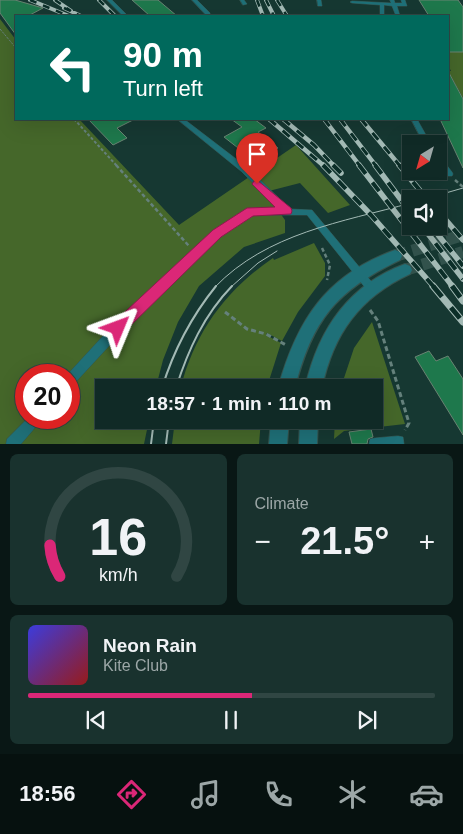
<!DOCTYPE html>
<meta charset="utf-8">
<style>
:root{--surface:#102a26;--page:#19322e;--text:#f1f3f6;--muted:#9ca7a7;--line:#304643;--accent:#db2777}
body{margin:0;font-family:Helvetica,sans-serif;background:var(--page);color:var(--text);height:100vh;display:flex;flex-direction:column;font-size:19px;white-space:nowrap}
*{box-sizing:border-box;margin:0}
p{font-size:16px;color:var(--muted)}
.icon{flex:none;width:28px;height:28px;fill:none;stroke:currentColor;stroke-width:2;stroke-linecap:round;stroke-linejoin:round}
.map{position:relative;height:444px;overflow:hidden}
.side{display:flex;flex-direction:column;gap:10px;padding:10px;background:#091715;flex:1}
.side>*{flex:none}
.banner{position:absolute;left:15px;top:15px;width:434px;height:105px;border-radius:0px;box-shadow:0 5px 20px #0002,0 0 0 1px var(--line);background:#00695c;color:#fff;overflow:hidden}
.needle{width:32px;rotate:217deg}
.controls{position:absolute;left:402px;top:135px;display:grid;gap:10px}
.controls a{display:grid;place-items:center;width:45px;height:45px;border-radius:0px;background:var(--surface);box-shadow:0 5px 20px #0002,0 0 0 1px var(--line);font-size:25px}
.speed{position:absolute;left:15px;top:364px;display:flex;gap:10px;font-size:25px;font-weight:700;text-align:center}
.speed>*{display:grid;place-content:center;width:65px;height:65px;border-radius:50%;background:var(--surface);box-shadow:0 5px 20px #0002,0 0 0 1px var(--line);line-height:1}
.speed .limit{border:8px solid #d22;background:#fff;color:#111}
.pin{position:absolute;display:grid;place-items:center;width:42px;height:42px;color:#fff;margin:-51px -21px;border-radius:50% 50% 50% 0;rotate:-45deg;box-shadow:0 0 5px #0007}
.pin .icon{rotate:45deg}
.me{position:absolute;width:55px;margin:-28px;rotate:46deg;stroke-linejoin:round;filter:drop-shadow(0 0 4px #0008)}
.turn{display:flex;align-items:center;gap:18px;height:105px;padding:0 25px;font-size:22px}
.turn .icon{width:65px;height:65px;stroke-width:2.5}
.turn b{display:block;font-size:35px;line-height:42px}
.big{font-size:38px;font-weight:600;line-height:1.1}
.side .tile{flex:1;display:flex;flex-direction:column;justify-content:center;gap:8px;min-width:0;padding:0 18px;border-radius:8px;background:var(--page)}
.side .dial{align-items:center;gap:0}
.dial svg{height:130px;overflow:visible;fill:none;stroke:var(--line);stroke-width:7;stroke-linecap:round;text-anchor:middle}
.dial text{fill:var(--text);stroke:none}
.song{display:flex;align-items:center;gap:15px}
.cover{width:60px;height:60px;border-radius:8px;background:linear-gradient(135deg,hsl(240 70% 55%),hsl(0 70% 35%))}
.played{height:5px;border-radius:2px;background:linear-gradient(90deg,var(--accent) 55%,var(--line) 55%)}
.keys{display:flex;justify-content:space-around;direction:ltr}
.heat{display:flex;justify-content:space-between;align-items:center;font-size:28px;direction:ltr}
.side .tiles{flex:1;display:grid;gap:10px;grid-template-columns:1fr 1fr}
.tile:last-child{grid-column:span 2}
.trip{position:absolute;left:95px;top:379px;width:288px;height:50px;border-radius:0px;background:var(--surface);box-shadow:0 5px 20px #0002,0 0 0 1px var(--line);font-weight:600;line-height:50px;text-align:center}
.tabs{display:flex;height:80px;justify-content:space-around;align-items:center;background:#06110f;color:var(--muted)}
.tabs .icon{width:35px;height:35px}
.tabs .active{color:var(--accent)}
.tabs b{font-size:22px;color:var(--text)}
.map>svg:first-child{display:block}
.green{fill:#45672a;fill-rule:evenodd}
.building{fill:#1e784c;stroke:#688372}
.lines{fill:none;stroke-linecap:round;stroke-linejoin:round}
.tertiary-tunnel{stroke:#32524c;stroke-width:12;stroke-dasharray:12 6;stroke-linecap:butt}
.service-casing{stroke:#34534e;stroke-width:1}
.tertiary-casing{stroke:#34534e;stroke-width:2}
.path-far3{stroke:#65817c;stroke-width:1;stroke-dasharray:2.5 1;stroke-linecap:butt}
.path-far2{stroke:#65817c;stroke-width:2;stroke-dasharray:3 2;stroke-linecap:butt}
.path-far1{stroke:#65817c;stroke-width:2.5;stroke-dasharray:4 2.5;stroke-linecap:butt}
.path{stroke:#65817c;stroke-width:3;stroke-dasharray:5 3;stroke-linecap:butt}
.service{fill:#1f7078;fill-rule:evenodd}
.tertiary{fill:#1f7078;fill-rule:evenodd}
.tram-far1{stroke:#a3bab5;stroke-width:1}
.tram{stroke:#a3bab5;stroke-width:2}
.rail-far3-casing{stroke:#a3bab5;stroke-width:4}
.rail-far2-casing{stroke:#a3bab5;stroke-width:4.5}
.rail-far1-casing{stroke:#a3bab5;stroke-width:5.5}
.rail-casing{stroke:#a3bab5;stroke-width:7}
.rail-far3{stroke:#0b2e28;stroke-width:2.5;stroke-dasharray:7;stroke-linecap:butt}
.rail-far2{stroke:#0b2e28;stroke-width:3;stroke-dasharray:9;stroke-linecap:butt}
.rail-far1{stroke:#0b2e28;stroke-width:4;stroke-dasharray:11;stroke-linecap:butt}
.rail{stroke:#0b2e28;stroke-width:5;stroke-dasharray:14;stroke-linecap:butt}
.route{fill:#db2777;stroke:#8e194d}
</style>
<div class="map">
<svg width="463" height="444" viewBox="0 0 463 444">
<rect width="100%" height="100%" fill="#163832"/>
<path class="green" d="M0,19l16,21v79h63l100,106 117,-80 54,60 -22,8 -28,-30 -35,9 20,28v13l-41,14 -45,39 -21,36 -15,38 -7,27 -52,1v32h45l-5,24h-144zM26,375h43v43h-43z
M448,49l1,3h14v46l-15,-27h3l-3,-6z
M314,243l11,20v13l-27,36 -16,29 -15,-8 -1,2 15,8 -14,44h-86c14,-55 45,-97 92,-129l1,2z
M372,322l33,102 -61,7 -10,8 1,-19h39v-32l-33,-1 13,-39z
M175,420h86l-2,24h-87z"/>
<path class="building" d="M0,0h15l28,8 -15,8h-12v19l-16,-22z
M132,0h26l19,16h-27z
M419,0h39l5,7v45h-15v-36h-19z
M448,71l15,28v69l-23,-49h8z
M88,119h47l-18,9 10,10 -14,7z
M231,119h23l12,9 -8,4 20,16 -22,14 -32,-25 18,-10z
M429,351l7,10 12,-5 15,23v56l-48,-78z
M371,429l2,8 -5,2 -1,5h-15l-3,-12z"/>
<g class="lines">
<path class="tertiary-tunnel" d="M395,256l68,-21
M405,270l58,-18"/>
<g class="service-casing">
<path id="service" d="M107,0h5l16,16h-5z
M192,0h5l13,13v2h-4z
M240,0h4l3,4 -4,1z
M317,0h4l1,6h-4z
M390,0h4l1,3h7l-1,-3h4l2,6h-10l3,10h-4l-4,-10 -8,-1v11h-4v-11l-28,-2 -2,-1 2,-1 39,2z
M177,119h7l64,49 42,41 22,1 64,77 -1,3 -4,2 -4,-2 -60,-75h-55l-32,22 -98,95 -49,53 -4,2v-12h-2l47,-51 100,-93 34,-21 31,-1 -37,-37z
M411,119h6l14,25h-7z
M439,158l3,1 10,13 1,2 -1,2h-6l-7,-10z
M28,418h14l-2,4 -19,22h-15l1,-5z
M398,436l5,1 1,7h-35l1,-5 5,-1z"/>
</g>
<g class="tertiary-casing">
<path id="tertiary" d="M395,250l5,2 2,4 -2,4c-63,30 -88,60 -105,128h-17c19,-68 48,-113 117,-138z
M405,264l5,2 2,4 -2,4c-50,23 -77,60 -88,114h-17c13,-58 43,-103 100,-124z
M271,420h18l-2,24h-18z
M300,420h18l-1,24h-18z"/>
</g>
<path class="path-far3" d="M0,29l16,19"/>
<path class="path-far2" d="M74,119l43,47"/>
<path class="path-far1" d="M116,165l73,81
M455,180l8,7
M322,248l8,17 -3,15"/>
<path class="path" d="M370,310l8,11 31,102 -4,7
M225,312l22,17 19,5 20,11"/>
<use href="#service" class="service"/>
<use href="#tertiary" class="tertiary"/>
<path class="tram-far1" d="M425,199l38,-11
M215,287c52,-54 127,-65 196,-84
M231,287l27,-24 19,-12"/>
<path class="tram" d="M162,388c12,-39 29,-71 54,-102
M176,388c12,-38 28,-73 56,-102
M151,444l3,-24
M166,444l3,-24"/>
<g class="rail-far3-casing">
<path id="rail-far3" d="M30,0l39,16
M55,0l16,11
M99,0l16,16
M257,0l6,16
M266,0l8,16
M277,0l10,16
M64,8l17,8"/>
</g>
<g class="rail-far2-casing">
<path id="rail-far2" d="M269,119l55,47
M283,119l31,26 20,21
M324,119l36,47
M340,119l36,47
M361,119l39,47"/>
</g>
<g class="rail-far1-casing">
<path id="rail-far1" d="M323,165l48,50 63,72
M333,165l8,8
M359,165l94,122
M375,165l36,48
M399,165l28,34
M439,212l24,28
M422,226l41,53
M431,226l32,40"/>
</g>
<g class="rail-casing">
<path id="rail" d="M433,286l30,36
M452,286l11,15"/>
</g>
<use href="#rail-far3" class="rail-far3"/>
<use href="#rail-far2" class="rail-far2"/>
<use href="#rail-far1" class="rail-far1"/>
<use href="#rail" class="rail"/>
</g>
<path class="route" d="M257,180l34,28 1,3 -1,3 -38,2 -32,21 -98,96 -5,2 -5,-2 -2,-5 2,-5 100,-93 34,-22 28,-1 -23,-23 2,-3z"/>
</svg>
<div class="controls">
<a><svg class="needle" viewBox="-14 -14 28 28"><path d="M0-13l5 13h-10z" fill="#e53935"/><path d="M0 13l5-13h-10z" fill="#9ca7a7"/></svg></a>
<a><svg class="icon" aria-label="sound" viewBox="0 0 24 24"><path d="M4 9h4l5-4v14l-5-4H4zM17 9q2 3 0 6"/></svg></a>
</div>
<div class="speed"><div class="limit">20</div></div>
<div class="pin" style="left:257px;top:184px;background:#d93025"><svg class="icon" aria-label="arrive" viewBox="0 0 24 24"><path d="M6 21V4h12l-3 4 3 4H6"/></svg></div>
<svg class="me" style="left:118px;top:328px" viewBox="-20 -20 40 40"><path d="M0-17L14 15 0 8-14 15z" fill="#db2777" stroke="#fff" stroke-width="4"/></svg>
<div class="trip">18:57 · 1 min · 110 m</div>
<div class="banner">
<div class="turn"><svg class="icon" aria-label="left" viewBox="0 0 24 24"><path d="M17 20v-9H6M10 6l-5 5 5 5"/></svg><div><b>90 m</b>Turn left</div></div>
</div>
</div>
<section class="side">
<div class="tiles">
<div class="tile dial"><svg viewBox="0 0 100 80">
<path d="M14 69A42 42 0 1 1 86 69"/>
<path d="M14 69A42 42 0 0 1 8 50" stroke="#db2777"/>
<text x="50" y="56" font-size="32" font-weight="700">16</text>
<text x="50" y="72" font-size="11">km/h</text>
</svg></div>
<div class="tile"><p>Climate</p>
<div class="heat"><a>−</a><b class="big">21.5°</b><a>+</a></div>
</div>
<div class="tile">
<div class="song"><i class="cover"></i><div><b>Neon Rain</b><p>Kite Club</p></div></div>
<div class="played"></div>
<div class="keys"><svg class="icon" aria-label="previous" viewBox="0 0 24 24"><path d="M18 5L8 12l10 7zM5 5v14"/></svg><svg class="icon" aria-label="pause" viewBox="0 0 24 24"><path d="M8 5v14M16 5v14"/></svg><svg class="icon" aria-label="next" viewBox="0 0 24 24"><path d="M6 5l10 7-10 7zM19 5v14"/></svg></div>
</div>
</div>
</section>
<nav class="tabs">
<b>18:56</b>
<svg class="icon active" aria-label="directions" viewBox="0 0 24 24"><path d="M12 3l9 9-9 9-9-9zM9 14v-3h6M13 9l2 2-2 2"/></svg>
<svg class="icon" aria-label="music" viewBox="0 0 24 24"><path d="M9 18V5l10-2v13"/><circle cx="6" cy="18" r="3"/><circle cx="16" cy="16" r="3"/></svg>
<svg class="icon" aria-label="phone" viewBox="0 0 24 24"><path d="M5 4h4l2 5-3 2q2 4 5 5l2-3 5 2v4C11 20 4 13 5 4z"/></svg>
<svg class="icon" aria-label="climate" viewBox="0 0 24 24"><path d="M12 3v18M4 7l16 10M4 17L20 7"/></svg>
<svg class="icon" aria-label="car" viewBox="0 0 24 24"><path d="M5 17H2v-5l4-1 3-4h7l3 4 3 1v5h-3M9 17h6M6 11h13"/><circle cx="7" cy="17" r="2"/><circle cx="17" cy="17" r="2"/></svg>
</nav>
